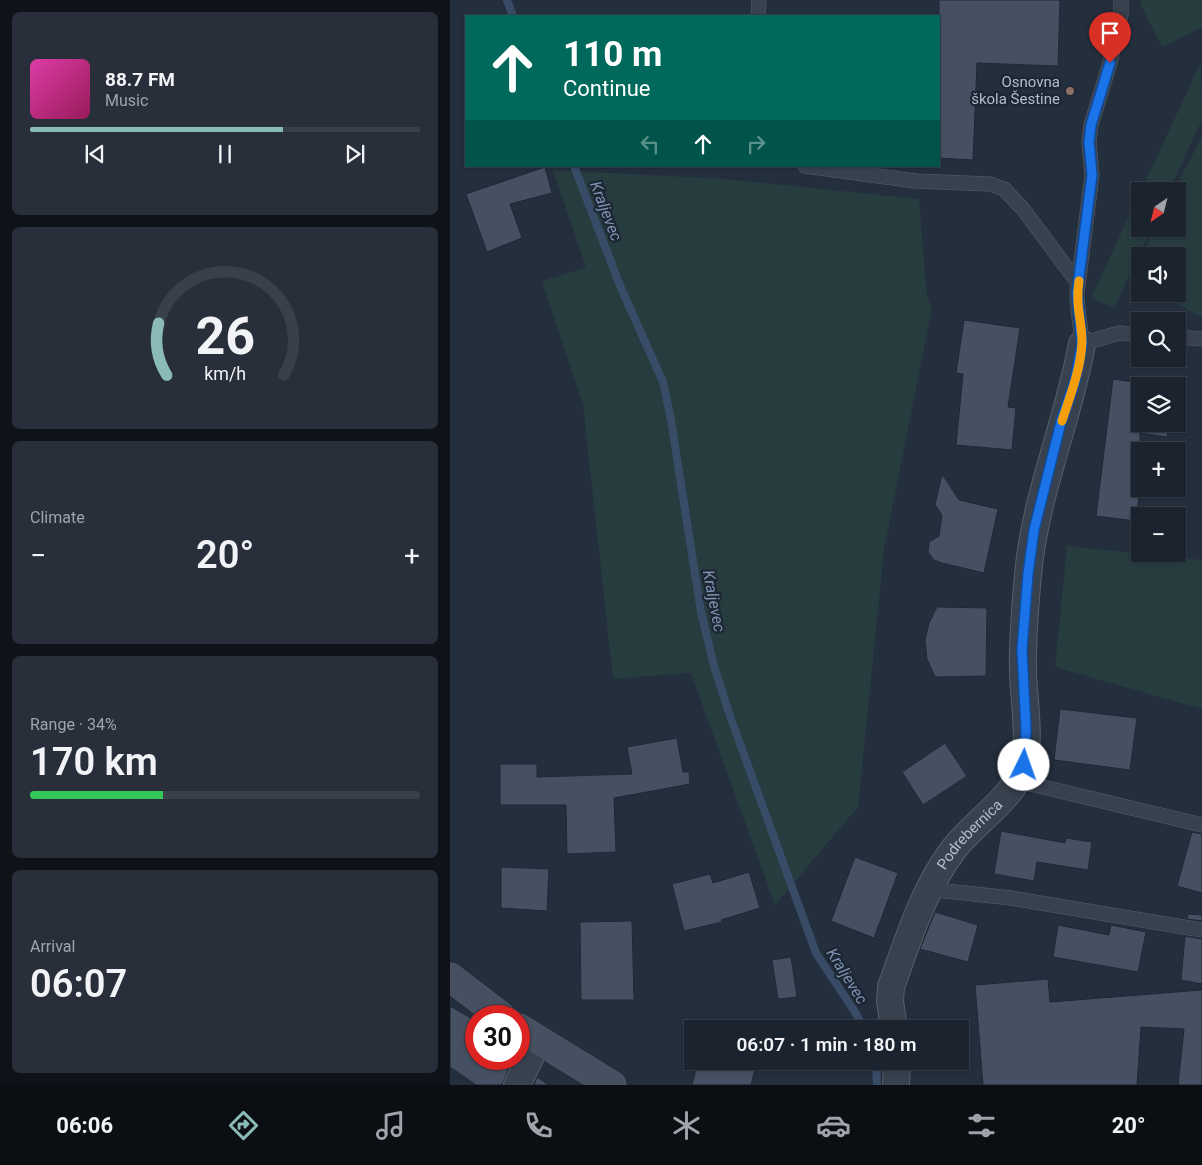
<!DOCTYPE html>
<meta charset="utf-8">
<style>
:root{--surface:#1b232e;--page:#282f3a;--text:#f1f3f6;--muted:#a0a4aa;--line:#39404a;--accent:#8bbbb9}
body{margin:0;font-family:Roboto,sans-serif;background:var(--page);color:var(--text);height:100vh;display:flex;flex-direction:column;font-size:19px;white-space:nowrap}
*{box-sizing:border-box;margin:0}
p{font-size:16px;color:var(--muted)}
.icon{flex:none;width:28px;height:28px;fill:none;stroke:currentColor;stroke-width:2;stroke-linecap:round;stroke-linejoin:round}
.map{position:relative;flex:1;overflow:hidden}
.panel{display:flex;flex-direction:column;gap:12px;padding:12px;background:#0f1319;width:450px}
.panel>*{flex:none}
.hud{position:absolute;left:15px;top:15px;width:475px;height:152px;border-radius:0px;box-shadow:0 1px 4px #0004,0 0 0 1px var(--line);background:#00695c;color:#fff;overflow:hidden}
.needle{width:32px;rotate:215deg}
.tools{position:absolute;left:681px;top:182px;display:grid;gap:10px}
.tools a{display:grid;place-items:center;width:55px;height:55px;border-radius:0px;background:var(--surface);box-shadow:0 1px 4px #0004,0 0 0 1px var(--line);font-size:25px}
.speed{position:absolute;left:15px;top:1005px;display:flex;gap:10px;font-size:25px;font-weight:700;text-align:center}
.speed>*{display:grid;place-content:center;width:65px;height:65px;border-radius:50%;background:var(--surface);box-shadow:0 1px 4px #0004,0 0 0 1px var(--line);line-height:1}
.speed .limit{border:8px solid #d22;background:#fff;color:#111}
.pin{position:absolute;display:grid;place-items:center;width:42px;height:42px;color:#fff;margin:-51px -21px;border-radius:50% 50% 50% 0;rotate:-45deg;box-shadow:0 0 5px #0007}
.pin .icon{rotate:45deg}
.me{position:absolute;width:55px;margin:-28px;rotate:3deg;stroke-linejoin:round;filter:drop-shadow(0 0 4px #0008)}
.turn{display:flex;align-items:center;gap:18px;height:105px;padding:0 15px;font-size:22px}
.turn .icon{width:65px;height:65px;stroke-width:2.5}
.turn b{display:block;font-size:35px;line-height:42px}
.lanes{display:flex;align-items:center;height:48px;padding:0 15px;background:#0003;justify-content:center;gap:25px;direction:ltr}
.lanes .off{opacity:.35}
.big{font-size:38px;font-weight:600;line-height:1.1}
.panel .tile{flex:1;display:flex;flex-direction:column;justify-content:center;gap:8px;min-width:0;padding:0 18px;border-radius:8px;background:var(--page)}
.panel .dial{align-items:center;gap:0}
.dial svg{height:130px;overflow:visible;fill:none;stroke:var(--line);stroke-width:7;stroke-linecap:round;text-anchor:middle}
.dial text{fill:var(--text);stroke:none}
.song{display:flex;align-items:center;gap:15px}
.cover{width:60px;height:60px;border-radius:8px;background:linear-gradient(135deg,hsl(320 70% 55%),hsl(330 70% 35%))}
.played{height:5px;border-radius:2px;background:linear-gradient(90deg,var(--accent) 65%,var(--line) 65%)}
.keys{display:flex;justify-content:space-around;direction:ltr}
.heat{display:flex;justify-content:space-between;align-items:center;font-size:28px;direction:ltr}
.charge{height:8px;border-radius:4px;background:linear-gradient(90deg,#34c759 34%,var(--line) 0)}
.trip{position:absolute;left:234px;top:1020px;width:285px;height:50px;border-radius:0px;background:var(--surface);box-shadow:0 1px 4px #0004,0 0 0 1px var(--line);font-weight:600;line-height:50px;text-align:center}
.dock{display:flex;height:80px;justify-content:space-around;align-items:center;background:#0b0e12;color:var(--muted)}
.dock .icon{width:35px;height:35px}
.dock .active{color:var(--accent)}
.dock b{font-size:22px;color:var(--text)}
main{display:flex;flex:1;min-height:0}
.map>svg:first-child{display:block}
.green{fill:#263c3f}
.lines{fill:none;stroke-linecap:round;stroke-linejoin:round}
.stream{stroke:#394c67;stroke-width:8}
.building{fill:#455162;stroke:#1f2835}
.service-casing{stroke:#565f6c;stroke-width:15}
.minor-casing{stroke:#565f6c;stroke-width:28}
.secondary-casing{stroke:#565f6c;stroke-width:29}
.service{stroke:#38414e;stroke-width:14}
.minor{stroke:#38414e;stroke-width:26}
.secondary{stroke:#465061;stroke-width:28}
.route-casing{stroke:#114b97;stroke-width:12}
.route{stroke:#1a73e8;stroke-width:9}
.slow{stroke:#f59e0b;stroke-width:9}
.education-dot{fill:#8d6e63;stroke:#1d2633;stroke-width:2}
.labels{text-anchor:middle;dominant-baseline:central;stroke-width:4.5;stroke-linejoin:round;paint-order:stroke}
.poi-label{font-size:15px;fill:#b4bcc9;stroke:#1d2633;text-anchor:end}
.street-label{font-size:15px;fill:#b4bcc9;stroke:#1d2633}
.water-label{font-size:16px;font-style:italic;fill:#7c92b1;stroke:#1d2633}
</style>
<main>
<section class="panel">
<div class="tile">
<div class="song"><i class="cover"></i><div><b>88.7 FM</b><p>Music</p></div></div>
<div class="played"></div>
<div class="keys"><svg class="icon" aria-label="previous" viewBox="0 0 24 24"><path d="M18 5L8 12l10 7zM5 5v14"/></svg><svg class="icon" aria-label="pause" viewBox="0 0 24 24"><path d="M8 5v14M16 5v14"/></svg><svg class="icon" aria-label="next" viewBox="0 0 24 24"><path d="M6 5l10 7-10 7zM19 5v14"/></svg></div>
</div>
<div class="tile dial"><svg viewBox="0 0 100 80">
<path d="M14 69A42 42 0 1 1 86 69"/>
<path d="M14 69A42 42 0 0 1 9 37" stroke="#8bbbb9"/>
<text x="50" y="56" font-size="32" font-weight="700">26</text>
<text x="50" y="72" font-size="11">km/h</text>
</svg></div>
<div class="tile"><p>Climate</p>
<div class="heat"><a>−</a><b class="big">20°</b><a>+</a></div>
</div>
<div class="tile"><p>Range · 34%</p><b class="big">170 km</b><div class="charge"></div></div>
<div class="tile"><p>Arrival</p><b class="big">06:07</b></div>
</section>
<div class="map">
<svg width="752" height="1085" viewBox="0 0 752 1085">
<rect width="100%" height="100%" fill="#242f3e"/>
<path class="green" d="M693,0h59v27l-40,20 -23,-45z
M751,62l1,58 -33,71h-28z
M752,136v181l-45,-23h21v-38h-37l14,-27h23v-38h-4z
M103,170l172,9 194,20 8,99 5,9 -48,243 -26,257 -83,98 -84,-232 -78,6 -30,-275 -41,-123 44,-13z
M690,192v37h11l-37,79 -23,-10z
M690,258v27l-11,-5z
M617,546l135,14v149l-147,-42z"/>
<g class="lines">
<path class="stream" d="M57,0l6,16
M124,166l47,122 42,94 8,38 30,192 13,54 16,50 86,237 39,59 9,17
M426,1061l1,24"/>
</g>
<path class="building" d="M489,0h121l-2,66 -81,-3 -4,97 -34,-2z
M95,167l7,26 -42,11 12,34 -35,14 -21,-58z
M514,320l56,8 -12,79 8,1 -4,42 -56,-5 7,-71 -7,-1z
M663,379l50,7h-23v38h29l-2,13 -27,-4v56l-4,32 -40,-5z
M492,474l17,26 39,9 -14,64 -42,-10 -8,-3 -6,-8 1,-10 10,-6 3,-21 -7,-10z
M487,607l50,1 -1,68 -51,1 -8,-18 -2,-19 4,-17z
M610,709l77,9 -7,52 -76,-10z
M227,738l6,34h6l1,12 -76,14 2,54 -49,2 -1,-49h-66v-41h37v13l95,-3 -5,-27z
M495,743l22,33 -44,29 -21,-33z
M551,831l64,12 1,-5 26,4 -4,28 -51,-8 -3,19 -40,-7z
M742,832l10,2v59l-25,-7z
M405,857l43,16 -24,65 -43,-17z
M51,867l48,2 -2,42 -46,-3z
M299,872l11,36 -39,12 1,2 -38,9 -12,-47 38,-10 3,9z
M485,912l43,13 -10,37 -48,-13z
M738,914l14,1v6l-15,-2z
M182,921l2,79h-53l-1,-78z
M608,925l51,10 2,-10 35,7 -8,40 -85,-15z
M735,936l17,3v45l-21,-4z
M341,957l6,40 -19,2 -6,-39z
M598,979l2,23 152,-12v95h-24l6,-56 -43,-2 -4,58h-154l-8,-100z
M0,1006l26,15v38l36,1 -10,25h-26l-26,-18z
M248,1061h59l-6,24h-59z
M87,1077l12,8h-15z"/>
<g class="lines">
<g class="service-casing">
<path id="service" d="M671,0v14l-11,49 -19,62 -2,17 3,33 -15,118c0,17 4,34 5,51l37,-11 21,2
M308,16l1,-16
M355,166l110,15 75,3 14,5 19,20 55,74
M728,337l24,2
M568,781l184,44
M478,889l83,9 191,32"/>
</g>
<g class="minor-casing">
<g id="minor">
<path id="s1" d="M444,1029l-4,-28 1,-14c17,-47 32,-97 62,-137 20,-27 61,-52 70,-83 8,-27 1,-66 0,-94 -1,-33 2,-65 5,-98 7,-80 40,-153 54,-231"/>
<path d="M67,1085l21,-44"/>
<path d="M446,1085l1,-24"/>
</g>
</g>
<g class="secondary-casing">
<path id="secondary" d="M0,977l51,39
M69,1028l93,57"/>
</g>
<use href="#service" class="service"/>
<use href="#minor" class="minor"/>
<use href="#secondary" class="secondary"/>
</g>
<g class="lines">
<g class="route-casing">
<path id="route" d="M574,765l2,-36 -4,-79 6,-76 6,-44 27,-108 14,-41 7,-37 -5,-51 15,-118 -3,-33 2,-17 19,-62"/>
</g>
<use href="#route" class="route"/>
<path class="slow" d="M612,421c8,-25 19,-52 20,-79 0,-22 -7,-36 -3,-61"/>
</g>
<circle class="education-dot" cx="620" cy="91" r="5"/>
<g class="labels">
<g class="poi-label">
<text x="610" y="82">Osnovna<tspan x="610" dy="17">škola Šestine</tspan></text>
</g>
<g class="street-label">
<text stroke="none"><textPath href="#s1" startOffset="216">Podrebernica</textPath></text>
</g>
<g class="water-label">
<text transform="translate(156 211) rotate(69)">Kraljevec</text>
<text transform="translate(264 601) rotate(79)">Kraljevec</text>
<text transform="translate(397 976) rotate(58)">Kraljevec</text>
</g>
</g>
</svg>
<div class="tools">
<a><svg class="needle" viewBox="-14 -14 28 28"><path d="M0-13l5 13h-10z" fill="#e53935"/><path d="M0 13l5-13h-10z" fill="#a0a4aa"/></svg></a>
<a><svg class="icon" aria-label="sound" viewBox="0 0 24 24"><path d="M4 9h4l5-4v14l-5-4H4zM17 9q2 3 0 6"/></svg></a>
<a><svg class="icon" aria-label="search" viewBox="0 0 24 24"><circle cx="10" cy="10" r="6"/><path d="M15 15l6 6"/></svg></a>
<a><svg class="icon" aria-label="layers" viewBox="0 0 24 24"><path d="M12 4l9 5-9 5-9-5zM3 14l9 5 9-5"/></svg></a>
<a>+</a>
<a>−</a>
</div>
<div class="speed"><div class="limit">30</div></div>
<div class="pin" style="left:660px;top:63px;background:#d93025"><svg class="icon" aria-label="arrive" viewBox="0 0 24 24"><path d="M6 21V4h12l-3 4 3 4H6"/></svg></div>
<svg class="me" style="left:574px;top:765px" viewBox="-20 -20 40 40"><circle r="19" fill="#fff"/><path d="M0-13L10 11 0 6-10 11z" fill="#1a73e8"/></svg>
<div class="trip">06:07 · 1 min · 180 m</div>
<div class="hud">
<div class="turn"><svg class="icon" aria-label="ahead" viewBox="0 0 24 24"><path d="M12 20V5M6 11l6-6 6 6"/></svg><div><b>110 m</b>Continue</div></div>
<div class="lanes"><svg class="icon off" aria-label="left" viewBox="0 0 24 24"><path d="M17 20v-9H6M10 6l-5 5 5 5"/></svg><svg class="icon" aria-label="ahead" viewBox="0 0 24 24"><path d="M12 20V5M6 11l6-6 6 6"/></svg><svg class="icon off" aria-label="right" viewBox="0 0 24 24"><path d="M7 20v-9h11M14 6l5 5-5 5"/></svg></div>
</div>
</div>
</main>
<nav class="dock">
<b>06:06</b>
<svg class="icon active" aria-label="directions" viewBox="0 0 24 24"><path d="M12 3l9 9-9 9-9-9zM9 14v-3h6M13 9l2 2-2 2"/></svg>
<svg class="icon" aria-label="music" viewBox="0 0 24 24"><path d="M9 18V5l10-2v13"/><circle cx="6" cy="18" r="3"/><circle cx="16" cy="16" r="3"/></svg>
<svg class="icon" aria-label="phone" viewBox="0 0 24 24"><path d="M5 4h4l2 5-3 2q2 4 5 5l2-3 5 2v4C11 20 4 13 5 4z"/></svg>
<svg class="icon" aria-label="climate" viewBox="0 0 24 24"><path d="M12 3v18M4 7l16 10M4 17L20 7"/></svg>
<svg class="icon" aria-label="car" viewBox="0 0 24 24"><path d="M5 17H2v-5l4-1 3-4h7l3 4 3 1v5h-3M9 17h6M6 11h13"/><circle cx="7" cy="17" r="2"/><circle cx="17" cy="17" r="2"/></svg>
<svg class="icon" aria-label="filters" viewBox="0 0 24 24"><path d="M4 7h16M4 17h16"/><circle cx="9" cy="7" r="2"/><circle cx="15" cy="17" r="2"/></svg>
<b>20°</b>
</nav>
